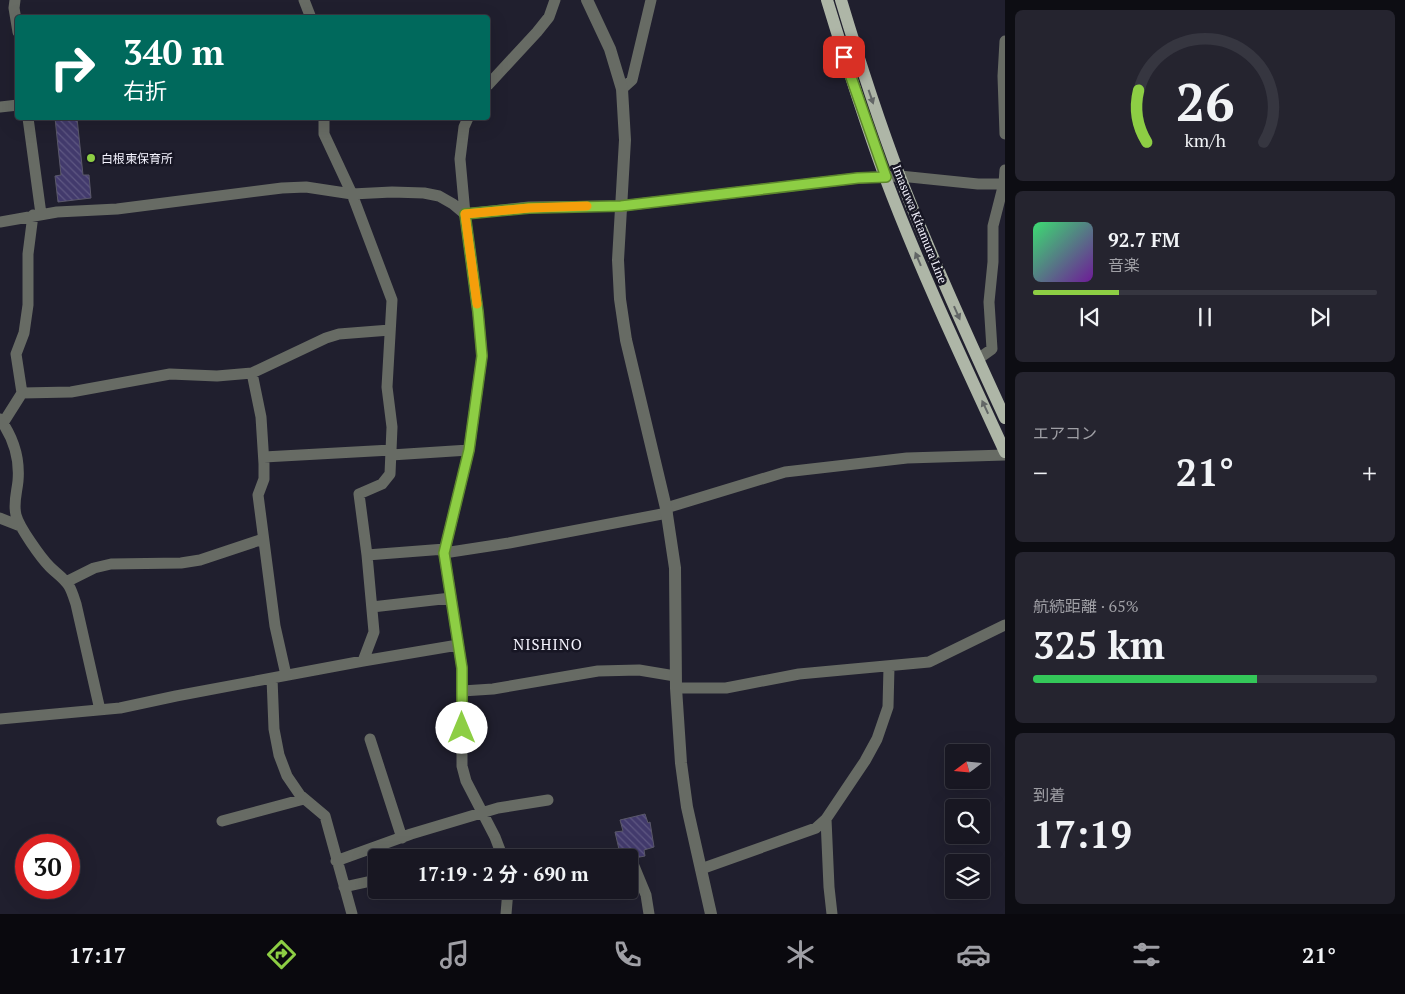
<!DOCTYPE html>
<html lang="ja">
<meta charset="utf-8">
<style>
:root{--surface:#181722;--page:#25242f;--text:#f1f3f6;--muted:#9f9fa5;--line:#363640;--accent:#8dce44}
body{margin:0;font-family:"PT Serif","Noto Sans JP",serif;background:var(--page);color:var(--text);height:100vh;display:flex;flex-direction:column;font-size:19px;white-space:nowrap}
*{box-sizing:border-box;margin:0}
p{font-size:16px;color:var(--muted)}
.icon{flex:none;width:28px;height:28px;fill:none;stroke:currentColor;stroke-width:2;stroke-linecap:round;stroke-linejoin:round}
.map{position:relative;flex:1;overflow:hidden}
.sheet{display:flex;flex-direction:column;gap:10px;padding:10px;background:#0d0d13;width:400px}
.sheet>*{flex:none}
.top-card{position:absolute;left:15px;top:15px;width:475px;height:105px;border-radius:5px;box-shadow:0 5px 20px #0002,0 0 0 1px var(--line);background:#00695c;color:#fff;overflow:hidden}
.needle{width:32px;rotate:254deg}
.controls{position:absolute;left:945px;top:744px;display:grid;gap:10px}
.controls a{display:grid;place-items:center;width:45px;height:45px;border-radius:5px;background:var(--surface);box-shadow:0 5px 20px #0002,0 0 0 1px var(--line);font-size:25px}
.speed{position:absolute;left:15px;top:834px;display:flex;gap:10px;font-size:25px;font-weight:700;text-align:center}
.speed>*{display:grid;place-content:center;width:65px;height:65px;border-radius:50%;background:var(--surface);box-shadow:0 5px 20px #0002,0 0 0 1px var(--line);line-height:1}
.speed .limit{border:8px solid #d22;background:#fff;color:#111}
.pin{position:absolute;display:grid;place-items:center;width:42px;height:42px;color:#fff;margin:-21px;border-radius:10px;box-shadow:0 2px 8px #0006}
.me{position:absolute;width:55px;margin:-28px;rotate:0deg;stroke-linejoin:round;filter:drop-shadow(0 0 4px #0008)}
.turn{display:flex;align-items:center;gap:18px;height:105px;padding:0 25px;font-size:22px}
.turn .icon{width:65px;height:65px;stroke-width:2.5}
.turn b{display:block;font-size:35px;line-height:42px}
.big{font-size:38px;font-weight:700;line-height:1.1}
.sheet .card{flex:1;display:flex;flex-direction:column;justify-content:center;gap:8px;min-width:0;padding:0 18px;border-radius:8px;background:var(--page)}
.sheet .dial{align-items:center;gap:0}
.dial svg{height:130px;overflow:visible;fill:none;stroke:var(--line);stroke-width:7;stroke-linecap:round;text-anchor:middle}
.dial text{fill:var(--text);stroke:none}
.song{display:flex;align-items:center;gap:15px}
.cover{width:60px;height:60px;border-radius:8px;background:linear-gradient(135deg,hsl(140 70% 55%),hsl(280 70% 35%))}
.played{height:5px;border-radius:2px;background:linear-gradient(90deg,var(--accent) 25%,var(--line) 25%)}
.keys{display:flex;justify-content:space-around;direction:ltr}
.heat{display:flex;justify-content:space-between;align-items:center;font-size:28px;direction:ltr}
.charge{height:8px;border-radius:4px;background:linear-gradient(90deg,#34c759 65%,var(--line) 0)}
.trip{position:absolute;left:368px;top:849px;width:270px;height:50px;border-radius:5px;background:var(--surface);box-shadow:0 5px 20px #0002,0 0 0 1px var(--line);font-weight:700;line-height:50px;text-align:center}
.menu{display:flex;height:80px;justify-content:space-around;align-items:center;background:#0a090e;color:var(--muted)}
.menu .icon{width:35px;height:35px}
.menu .current{color:var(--accent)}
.menu b{font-size:22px;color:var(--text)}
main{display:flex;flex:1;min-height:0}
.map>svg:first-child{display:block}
.building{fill:url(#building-back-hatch);stroke:#5a586a}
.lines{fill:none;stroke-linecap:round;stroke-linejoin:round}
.minor{stroke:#676b64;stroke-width:11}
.tertiary{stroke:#676b64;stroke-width:12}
.primary{stroke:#aeb6a7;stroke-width:12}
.oneway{fill:#626666}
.route-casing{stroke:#5c862c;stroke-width:12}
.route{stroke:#8dce44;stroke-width:9}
.slow{stroke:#f59e0b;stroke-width:9}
.poi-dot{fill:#8dce44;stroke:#171624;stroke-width:2}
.labels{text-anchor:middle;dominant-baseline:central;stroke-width:5;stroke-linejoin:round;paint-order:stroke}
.poi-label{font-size:12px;fill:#f4f3fe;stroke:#171624;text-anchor:start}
.street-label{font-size:12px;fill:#f4f3fe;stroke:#171624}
.quarter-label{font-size:15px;letter-spacing:1px;fill:#f4f3fe;stroke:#171624}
</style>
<main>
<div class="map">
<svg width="1005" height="914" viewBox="0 0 1005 914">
<defs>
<pattern id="building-back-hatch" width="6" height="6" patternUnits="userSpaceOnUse" patternTransform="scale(1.25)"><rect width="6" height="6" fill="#423a6c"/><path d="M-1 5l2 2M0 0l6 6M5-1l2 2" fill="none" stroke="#5e5782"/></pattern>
</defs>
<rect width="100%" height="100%" fill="#201f2e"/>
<path class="building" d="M55,118h22l6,57h6l2,23 -33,4 -3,-26 6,-1z
M645,814l3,9 2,-1 4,25 -10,3 1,6 -16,3v-1h-8l-6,-26 8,-1 -3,-11z"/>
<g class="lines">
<path class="minor" d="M15,0l-1,8 4,24
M304,0l7,18
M1005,41l-2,35 2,58
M488,85l49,-53 12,-15 6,-17
M622,89l10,-9 19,-80
M0,107l18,-2
M28,118l13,96
M324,118v16l28,60 40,106 -5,87 5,40 -2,47 -8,10 -23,10 8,61 7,77 -11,29
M468,118l-4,9 -4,32 5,55 13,98 4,44 -13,94 -25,103 18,115v98l4,15 29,56 8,21
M0,222l57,-10 60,-3 165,-21 24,-1 46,7 40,-2 32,1 15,3 14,8 12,10 64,-7 92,-1 237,-28 42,-2 78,8h27
M978,359l14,-10 -3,-47 4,-40v-36l11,-43 1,-13
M252,373l9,44 3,47v15l-6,16 17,131 11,49
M22,393l49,-1 99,-18 47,2 35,-3 74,-35 13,-4 51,-4
M0,419c13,18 20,39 18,62 -1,11 -5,22 -2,34 3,12 25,43 34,52 6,6 14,11 19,19 3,5 5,12 7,18l24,106
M3,423l19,-30 -6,-39 8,-21 4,-28v-51l5,-39
M391,455l78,-5
M264,457l127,-7
M666,508l119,-36 122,-14 98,-3
M0,518l20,8
M444,553l65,-10 158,-30
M367,555l78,-6
M66,582l28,-14 17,-4 70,-1 19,-3 63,-21
M372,607l79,-9
M272,678l2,51 5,26 8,21 13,19 25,21 27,98
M676,688h50l73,-14 130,-12 76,-37
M462,691l31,-2 105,-18 41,-1 36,6
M0,719l120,-11 56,-12 187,-35 95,-16
M370,739l32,99
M826,819l3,68 3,27
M222,821l82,-22
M336,861l75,-27 87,-26 50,-8
M634,866l12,29 3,19
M701,869l115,-41 10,-9 39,-58 12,-22 11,-32 1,-40
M344,887l32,-7
M506,914l2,-24"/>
<path class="tertiary" d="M587,0l23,49 12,40 3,51 -7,120 2,39 6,41 40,168 9,60 1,120 5,75 6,44 24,107"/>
<path class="primary" d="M827,0c18,59 37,119 58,177 35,93 78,184 120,275
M841,0c18,60 37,119 59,177 32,82 68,161 105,241"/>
</g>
<defs><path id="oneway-solid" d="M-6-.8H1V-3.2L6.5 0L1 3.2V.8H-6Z" transform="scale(1.25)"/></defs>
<g class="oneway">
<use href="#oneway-solid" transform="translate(871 97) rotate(71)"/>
<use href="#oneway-solid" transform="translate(918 259) rotate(-113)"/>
<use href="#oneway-solid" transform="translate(957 313) rotate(66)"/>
<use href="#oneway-solid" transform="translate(985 407) rotate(-115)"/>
</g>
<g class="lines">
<g class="route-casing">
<path id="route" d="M462,728v-60l-18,-115 25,-103 13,-94 -4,-44 -13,-98 64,-6 92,-2 237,-28 28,-1 -42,-120"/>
</g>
<use href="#route" class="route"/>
<path class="slow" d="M477,304l-12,-90 64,-6 58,-2"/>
</g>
<circle class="poi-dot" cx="91" cy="158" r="5"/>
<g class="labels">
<g class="poi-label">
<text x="101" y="158">白根東保育所</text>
</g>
<g class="street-label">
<text transform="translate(920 224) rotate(68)">Imasuwa Kitamura Line</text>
</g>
<g class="quarter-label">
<text x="548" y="644">NISHINO</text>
</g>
</g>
</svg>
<div class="controls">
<a><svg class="needle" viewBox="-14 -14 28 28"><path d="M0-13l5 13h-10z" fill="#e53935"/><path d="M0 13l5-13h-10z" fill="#9f9fa5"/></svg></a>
<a><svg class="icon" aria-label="search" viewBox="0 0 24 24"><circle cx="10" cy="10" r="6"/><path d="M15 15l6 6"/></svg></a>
<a><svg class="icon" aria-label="layers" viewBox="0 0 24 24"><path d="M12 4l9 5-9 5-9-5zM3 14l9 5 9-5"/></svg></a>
</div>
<div class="speed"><div class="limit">30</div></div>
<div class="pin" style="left:844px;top:57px;background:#d93025"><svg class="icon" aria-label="arrive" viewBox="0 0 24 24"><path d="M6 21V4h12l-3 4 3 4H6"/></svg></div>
<svg class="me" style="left:462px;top:728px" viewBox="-20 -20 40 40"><circle r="19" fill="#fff"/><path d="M0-13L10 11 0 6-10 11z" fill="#8dce44"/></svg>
<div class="trip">17:19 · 2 分 · 690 m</div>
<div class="top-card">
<div class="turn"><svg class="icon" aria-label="right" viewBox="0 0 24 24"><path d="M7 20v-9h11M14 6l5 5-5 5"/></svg><div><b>340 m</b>右折</div></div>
</div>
</div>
<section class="sheet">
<div class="card dial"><svg viewBox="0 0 100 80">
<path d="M14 69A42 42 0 1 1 86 69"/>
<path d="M14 69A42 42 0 0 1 9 37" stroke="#8dce44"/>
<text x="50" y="56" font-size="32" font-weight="700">26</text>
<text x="50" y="72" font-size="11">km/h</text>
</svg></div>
<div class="card">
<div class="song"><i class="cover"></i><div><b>92.7 FM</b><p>音楽</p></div></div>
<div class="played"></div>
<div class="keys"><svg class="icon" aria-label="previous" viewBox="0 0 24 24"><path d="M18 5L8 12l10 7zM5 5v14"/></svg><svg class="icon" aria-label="pause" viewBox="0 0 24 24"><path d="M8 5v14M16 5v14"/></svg><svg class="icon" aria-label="next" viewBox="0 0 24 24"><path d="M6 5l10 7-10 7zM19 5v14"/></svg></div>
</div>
<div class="card"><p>エアコン</p>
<div class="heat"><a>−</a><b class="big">21°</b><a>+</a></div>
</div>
<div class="card"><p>航続距離 · 65%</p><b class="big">325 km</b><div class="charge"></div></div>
<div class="card"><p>到着</p><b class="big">17:19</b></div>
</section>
</main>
<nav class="menu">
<b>17:17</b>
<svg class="icon current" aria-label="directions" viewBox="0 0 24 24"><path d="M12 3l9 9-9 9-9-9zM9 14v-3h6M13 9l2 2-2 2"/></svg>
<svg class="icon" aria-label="music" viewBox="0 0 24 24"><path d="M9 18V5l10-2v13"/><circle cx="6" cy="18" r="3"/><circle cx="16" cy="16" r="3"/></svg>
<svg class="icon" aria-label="phone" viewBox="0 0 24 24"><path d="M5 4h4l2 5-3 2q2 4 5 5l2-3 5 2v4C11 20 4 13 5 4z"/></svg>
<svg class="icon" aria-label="climate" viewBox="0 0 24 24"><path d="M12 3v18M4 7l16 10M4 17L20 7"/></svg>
<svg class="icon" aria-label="car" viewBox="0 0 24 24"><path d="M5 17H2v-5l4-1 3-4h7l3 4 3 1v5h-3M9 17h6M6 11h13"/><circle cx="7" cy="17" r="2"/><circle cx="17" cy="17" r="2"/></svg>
<svg class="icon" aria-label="filters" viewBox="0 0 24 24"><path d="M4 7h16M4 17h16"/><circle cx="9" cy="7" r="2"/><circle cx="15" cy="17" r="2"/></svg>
<b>21°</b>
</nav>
